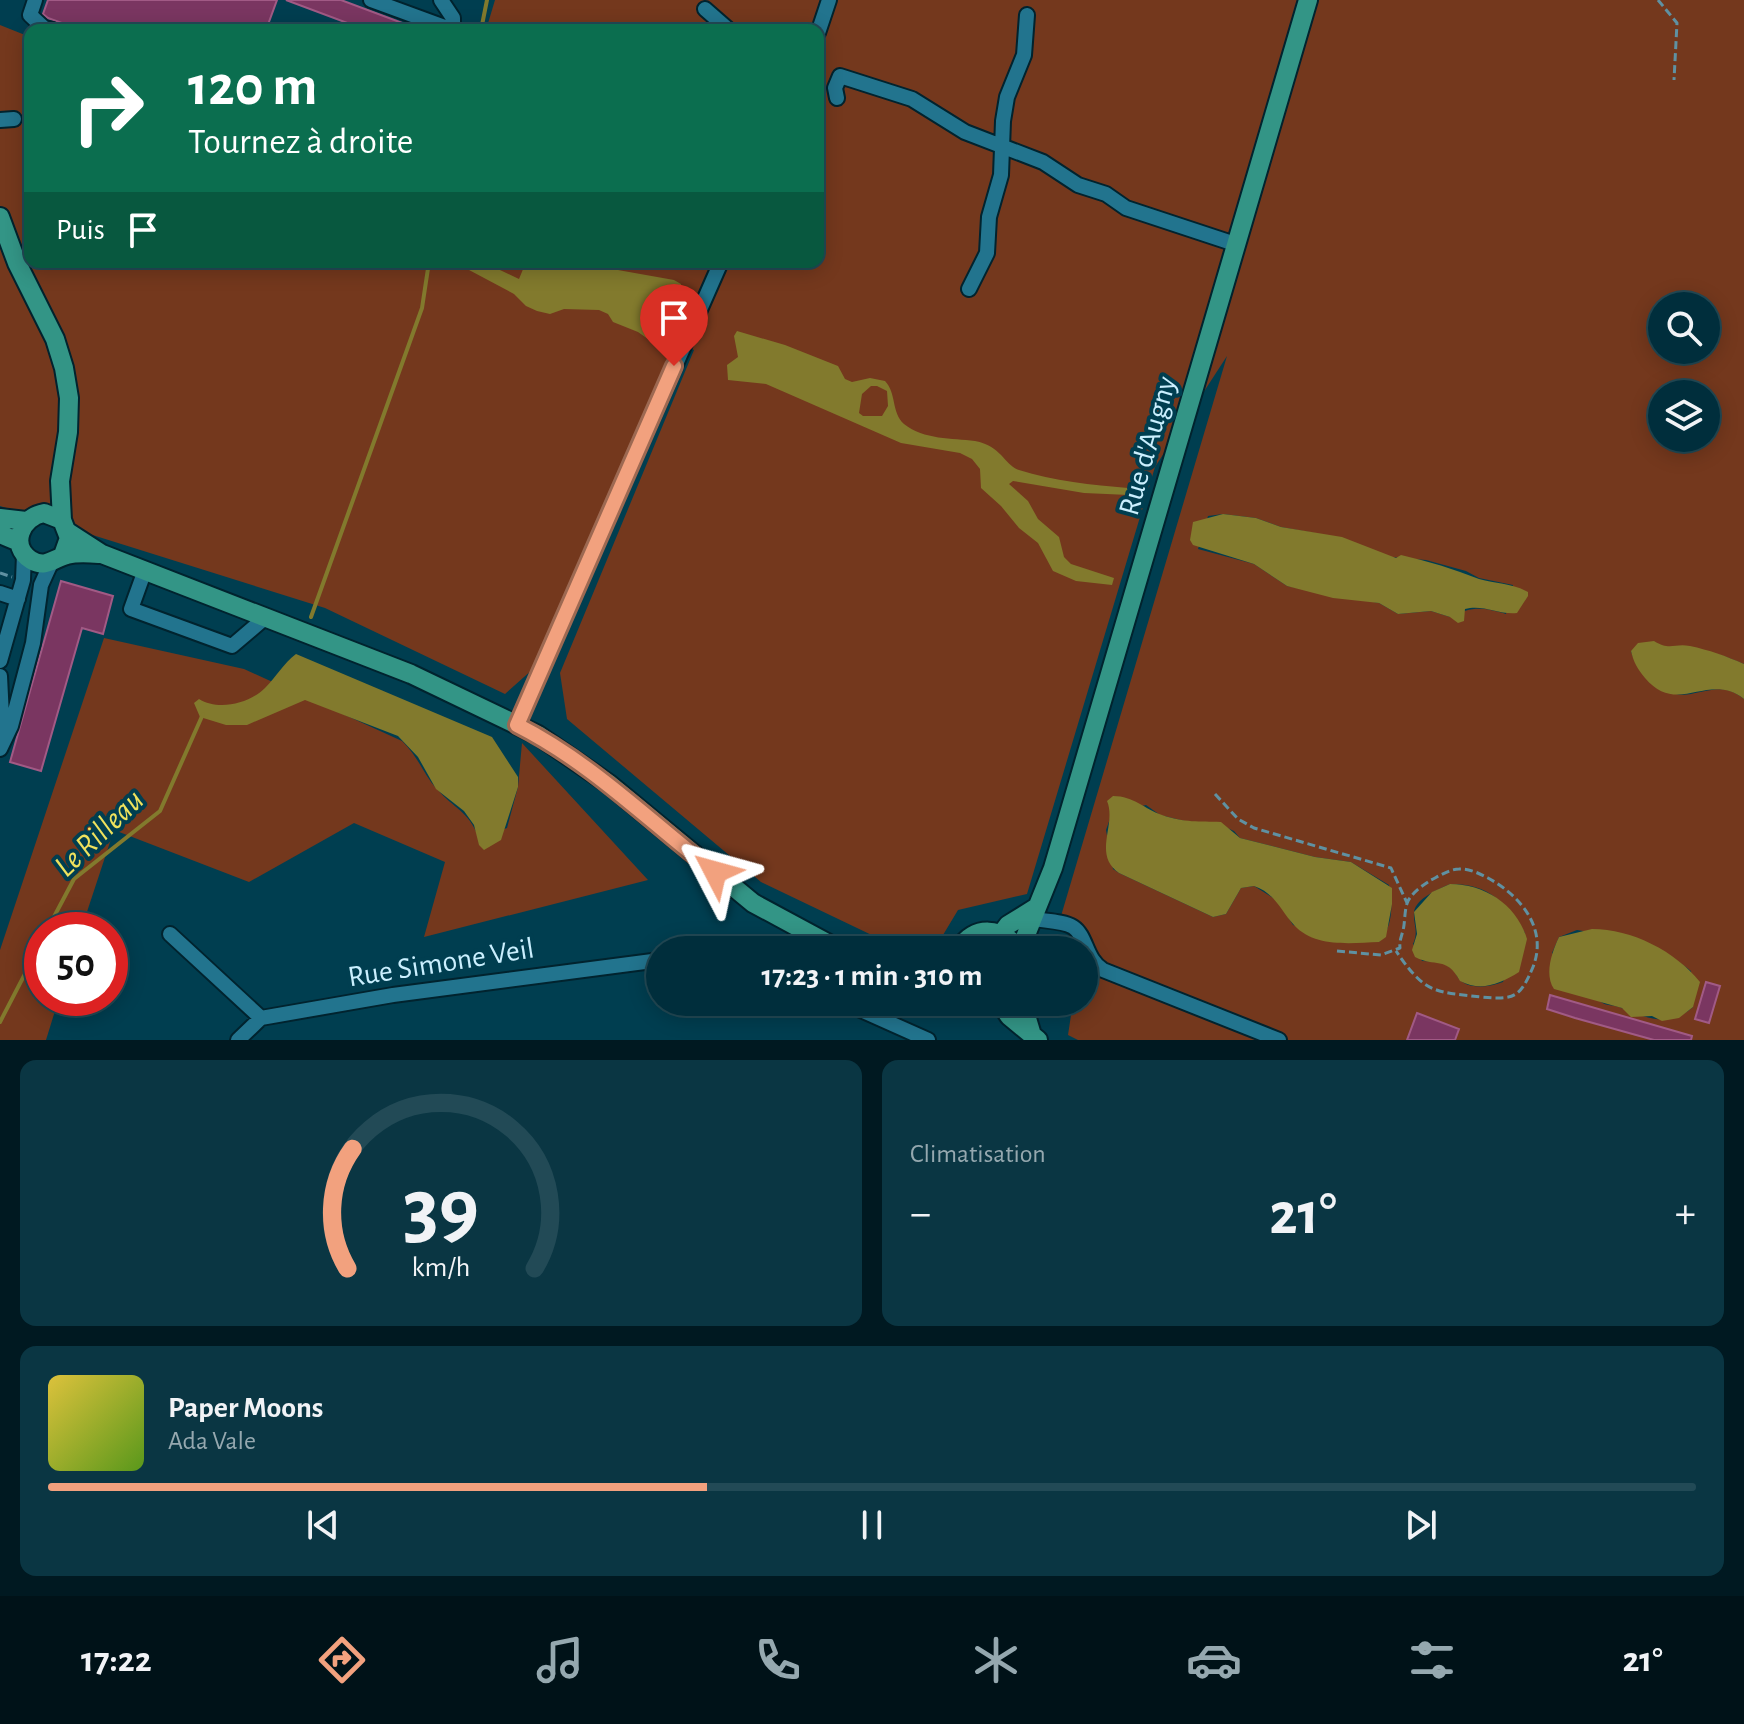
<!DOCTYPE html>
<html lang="fr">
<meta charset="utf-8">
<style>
:root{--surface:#002e3c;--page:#0a3643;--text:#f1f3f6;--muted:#95a8af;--line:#224a56;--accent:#f2a17e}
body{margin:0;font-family:"Alegreya Sans",sans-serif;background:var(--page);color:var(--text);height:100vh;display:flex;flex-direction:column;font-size:30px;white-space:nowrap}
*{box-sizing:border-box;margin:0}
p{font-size:26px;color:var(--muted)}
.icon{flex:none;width:44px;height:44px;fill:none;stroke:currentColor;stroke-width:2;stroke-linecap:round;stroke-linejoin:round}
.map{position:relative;height:1040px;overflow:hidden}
.panel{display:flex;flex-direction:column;gap:20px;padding:20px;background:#001921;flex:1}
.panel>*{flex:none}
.banner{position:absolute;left:24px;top:24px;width:800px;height:244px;border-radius:16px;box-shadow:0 4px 20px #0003,0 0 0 2px var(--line);background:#0b6e4f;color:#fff;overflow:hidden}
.fabs{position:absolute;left:1648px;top:292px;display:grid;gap:16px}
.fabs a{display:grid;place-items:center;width:72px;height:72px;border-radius:50%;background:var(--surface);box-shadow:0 4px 20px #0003,0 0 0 2px var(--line);font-size:40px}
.speed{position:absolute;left:24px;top:912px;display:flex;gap:16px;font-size:40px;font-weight:700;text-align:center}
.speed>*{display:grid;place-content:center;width:104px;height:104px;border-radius:50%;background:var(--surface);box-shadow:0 4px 20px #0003,0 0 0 2px var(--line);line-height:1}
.speed .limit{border:12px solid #d22;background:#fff;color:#111}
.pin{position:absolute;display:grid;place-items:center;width:68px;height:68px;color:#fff;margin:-82px -34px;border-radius:50% 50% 50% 0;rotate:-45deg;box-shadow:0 0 8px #0007}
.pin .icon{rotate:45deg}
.me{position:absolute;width:88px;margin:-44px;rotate:309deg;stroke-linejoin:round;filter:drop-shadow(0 0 6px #0008)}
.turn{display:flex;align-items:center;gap:28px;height:168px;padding:0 32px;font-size:36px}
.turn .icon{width:104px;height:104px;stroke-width:2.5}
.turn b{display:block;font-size:56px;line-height:68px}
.then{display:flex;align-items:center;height:76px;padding:0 32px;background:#0003;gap:16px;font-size:30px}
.big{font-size:60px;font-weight:600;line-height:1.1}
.panel .tile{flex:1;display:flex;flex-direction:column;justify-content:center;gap:12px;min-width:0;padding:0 28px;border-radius:16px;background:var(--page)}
.panel .dial{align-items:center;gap:0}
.dial svg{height:208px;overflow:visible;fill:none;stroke:var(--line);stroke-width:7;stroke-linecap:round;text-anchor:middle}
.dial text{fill:var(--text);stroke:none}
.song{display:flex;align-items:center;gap:24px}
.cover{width:96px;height:96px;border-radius:12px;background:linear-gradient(135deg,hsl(50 70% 55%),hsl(90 70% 35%))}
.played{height:8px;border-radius:4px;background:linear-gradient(90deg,var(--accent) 40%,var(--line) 40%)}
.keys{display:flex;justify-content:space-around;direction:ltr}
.heat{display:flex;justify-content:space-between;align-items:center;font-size:44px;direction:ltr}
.panel .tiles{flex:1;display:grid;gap:20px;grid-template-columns:1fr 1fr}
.tile:last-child{grid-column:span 2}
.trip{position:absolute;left:646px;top:936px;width:452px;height:80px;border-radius:40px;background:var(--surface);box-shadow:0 4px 20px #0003,0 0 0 2px var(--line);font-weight:600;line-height:80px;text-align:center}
.tab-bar{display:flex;height:128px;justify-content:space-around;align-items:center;background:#001218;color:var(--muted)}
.tab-bar .icon{width:56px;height:56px}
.tab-bar .on{color:var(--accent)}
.tab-bar b{font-size:36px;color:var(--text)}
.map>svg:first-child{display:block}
.green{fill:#74381d;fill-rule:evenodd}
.water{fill:#827a2d;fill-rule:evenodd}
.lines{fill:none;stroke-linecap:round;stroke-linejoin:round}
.stream{stroke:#827a2d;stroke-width:4}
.building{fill:#7a3661;stroke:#a15a85;stroke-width:2}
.minor-casing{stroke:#01232e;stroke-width:18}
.major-casing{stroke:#01232e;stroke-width:22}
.path{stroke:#5f91a2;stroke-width:3;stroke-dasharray:8 4;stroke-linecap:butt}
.minor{stroke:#22748e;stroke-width:14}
.major{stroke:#339586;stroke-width:18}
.route-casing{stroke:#9d6952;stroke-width:20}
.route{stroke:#f2a17e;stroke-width:14}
.labels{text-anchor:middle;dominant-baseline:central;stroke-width:8;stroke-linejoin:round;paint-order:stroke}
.street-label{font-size:30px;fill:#caeffe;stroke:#003e50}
.water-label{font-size:32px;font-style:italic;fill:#efe25d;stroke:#003e50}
</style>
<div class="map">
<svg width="1744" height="1040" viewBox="0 0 1744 1040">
<rect width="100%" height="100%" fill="#003e50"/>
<path class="green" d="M495,0h1249v664c-27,-11 -51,-19 -81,-16l-6,-5 -26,8c7,25 33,48 60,43 23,-4 33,-10 53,5v341h-666l-10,-5 5,-33h11v-52h-9l-14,-34 166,-560 -72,111 -128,427 -69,16 -24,40h-31l-142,-68 -194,-163 -7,-46 134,-323 -18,-8 -134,319 -37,33 -180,-86 -325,-102v-481l30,12v225h788v-232h-332zM1662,306h44v44h-44zM1662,394h44v44h-44zM1223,514l33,4 25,9 61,11 48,19 36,3 40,11 13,7 34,7 -7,29c-23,-7 -34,-8 -56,3l-19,-6 -33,3 -19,-11 -92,-17 -33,-22 -56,-15 10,-33zM1146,805l14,10 33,8 21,-1 20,9 6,7 75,19 36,5 38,23c4,21 4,41 -10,57h-34l-52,-17 -15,-24 -24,-15 -13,2 -15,26 -13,3 -94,-44 -6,-4 -7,-39 6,-17zM1450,884c39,0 56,18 75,49l-22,49c-16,6 -43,9 -48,-11l-13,-9 -20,-1 -9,-17c6,-13 0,-19 1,-32 2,-14 25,-23 36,-28zM1577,930c50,9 73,8 114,41l2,36c-25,22 -48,10 -74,0 -5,-2 -13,-1 -18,-5 -18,-11 -34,-34 -49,-49l7,-16z
M104,638l140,31 158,72c18,18 21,33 35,48 17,20 31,21 42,49l28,-10 11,-41 4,-44 126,137 -224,57 21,-75 -91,-39 -105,59 -135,-52 -33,100h-39v68h17l-13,42h-46v-90z"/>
<path class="water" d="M454,262h29l36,17 7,-17h47l101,18 7,4 2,16 -9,19 -11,6 -8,19 -17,-12 -25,-10 -5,-8 -9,-4 -35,-1 -14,5 -13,-3 -11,-5 -12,-12z
M737,331l48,14 53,21 7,13 7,3 18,-4 15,3c12,13 6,31 19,43 20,16 48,14 71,17 27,5 29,24 44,29 34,11 74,15 109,18l1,7 -45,-2 -71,-12 -4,3 19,17 10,18 21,18 5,20 7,7 43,14 -2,7 -36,-4 -23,-10 -15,-28 -19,-15 -18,-22 -20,-18 -1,-19 -8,-10 -12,-6 -59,-10 -135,-59 -38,-4 -1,-15 11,-8 -4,-21zM871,386h6l10,5 1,15 -6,10h-19l-4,-3 3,-19z
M1223,514l33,4 25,9 61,10 54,21 5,-3c27,6 53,14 78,24 17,5 33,4 49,13v4l-11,17c-18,2 -34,-9 -52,-4l-1,12 -6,2 -8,-6 -19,-6 -33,3 -19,-11 -46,-5 -46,-12 -33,-22 -61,-19 -3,-5 3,-18z
M1654,641c16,10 20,2 36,5 19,4 36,10 54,18v35c-36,-28 -66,18 -99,-21 -8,-10 -11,-15 -14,-27l7,-8z
M296,654l196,83 26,40v10l-17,53 -17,10 -5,-5 -5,-20 -10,-14 -28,-22 -18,-32 -20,-21 -93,-36 -58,25h-21l-26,-8 -6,-14 5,-4c19,12 50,5 66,-11 12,-12 18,-24 31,-34z
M1113,796c21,0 31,13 49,19 23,8 37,6 59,7l19,16 75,19 36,5 41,26v16l-6,33 -7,5c-28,1 -64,6 -85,-17 -14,-15 -19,-32 -40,-39l-13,2 -15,26 -13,3 -94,-44c-27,-19 -2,-48 -12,-72z
M1450,884c35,0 67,21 77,55l-8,33c-19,12 -38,20 -59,9 -14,-26 -25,-13 -45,-24l-3,-7 5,-16 -3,-22 18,-20z
M1592,929c40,0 83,22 108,53l-7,25 -14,11 -17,3 -10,-5 -21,1 -9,-9 -68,-19c-10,-15 -2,-37 5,-52z"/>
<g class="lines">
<path class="stream" d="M481,30l6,-30
M311,617l111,-309 7,-46
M47,930l27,-51 86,-68 43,-97
M0,1022l42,-81"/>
</g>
<path class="building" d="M48,0h229l-11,30h-185l-33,-12 -5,-4z
M286,0h55l80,30h-55z
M61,581l52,15 -10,38 -21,-6 -41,143 -31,-9z
M1706,982l14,4 -11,37 -14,-4z
M1550,995l142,41 -1,4h-37l-79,-22 -28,-9z
M1417,1013l42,16 -4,11h-48z"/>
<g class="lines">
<g class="minor-casing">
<path id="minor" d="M35,0l-5,15 14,13 9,2
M371,0l82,30v-12l-12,-18
M705,9l24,21
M818,33l11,-33
M837,98l-2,-10 5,-12 72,23 53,33 78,30 35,23 28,9 20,14 109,36
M0,120l14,-1
M969,289l18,-36 2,-36 12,-42 2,-54 4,-24 17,-42 3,-40
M145,570l-14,39 101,37 34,-29
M0,593l18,6
M0,661l23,-81 1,-26
M0,676l3,61
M517,725l204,-463
M0,749l11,-23 22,-83 8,-58 10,-22
M1034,919c11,2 30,2 39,8 14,9 12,32 30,43l176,70
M170,934l91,84
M843,1002l85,38
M238,1040l23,-22 132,-23 267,-35"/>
</g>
<g class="major-casing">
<path id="major" d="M0,217l17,46 38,76 9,29 5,30 -1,34 -8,49 2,39
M0,518l26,3
M68,532l34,22 309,120 127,61 71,49 144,119 87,47
M0,534l19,8
M63,555l6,-17 -7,-18 -18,-7c-23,4 -35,33 -13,47 15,9 23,-2 36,-5 10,-3 21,-2 32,-1
M1002,933l6,-8 29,-18
M959,950c14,-26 45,-23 60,0
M1020,950l33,-82 255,-868
M1000,1002l9,14 29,24
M1022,1002l10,33"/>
</g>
<path class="path" d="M1658,0l19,23 -3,57
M0,573l12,4
M1215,794l23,25 16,9 137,40 16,35
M1337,951l44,4 19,-7c-1,-9 3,-14 4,-23 1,-8 1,-18 4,-24 5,-9 15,-16 23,-21 8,-4 19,-11 28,-11 10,-1 21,5 29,9 33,18 60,51 45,89 -13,31 -19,33 -51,30 -47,-5 -57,-3 -86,-46"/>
<use href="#minor" class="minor"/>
<use href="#major" class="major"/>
</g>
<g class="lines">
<g class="route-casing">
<path id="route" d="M674,366l-157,359c75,38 133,97 198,147"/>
</g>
<use href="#route" class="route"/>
</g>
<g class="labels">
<g class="street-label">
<text transform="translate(1148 446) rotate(-74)">Rue d'Augny</text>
<text transform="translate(441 963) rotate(-9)">Rue Simone Veil</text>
</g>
<g class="water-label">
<text transform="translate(99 833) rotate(-44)">Le Rilleau</text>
</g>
</g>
</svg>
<div class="fabs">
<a><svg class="icon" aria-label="search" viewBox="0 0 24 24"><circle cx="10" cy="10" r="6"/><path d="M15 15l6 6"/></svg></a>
<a><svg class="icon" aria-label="layers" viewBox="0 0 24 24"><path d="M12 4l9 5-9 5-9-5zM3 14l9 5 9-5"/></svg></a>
</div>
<div class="speed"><div class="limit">50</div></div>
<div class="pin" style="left:674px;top:366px;background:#d93025"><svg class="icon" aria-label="arrive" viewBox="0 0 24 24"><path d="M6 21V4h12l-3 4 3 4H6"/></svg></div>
<svg class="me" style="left:715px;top:872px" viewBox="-20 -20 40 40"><path d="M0-17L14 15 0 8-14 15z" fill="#f2a17e" stroke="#fff" stroke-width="4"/></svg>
<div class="trip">17:23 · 1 min · 310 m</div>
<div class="banner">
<div class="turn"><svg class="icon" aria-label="right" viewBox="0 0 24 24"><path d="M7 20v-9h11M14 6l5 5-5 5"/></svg><div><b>120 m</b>Tournez à droite</div></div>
<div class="then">Puis<svg class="icon" aria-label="arrive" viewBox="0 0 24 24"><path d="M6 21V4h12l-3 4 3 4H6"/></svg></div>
</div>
</div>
<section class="panel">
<div class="tiles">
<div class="tile dial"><svg viewBox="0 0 100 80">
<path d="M14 69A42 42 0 1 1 86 69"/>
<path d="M14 69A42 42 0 0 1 16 23" stroke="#f2a17e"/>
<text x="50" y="56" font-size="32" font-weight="700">39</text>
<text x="50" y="72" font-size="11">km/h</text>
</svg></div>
<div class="tile"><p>Climatisation</p>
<div class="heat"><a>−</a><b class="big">21°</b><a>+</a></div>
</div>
<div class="tile">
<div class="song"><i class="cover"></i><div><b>Paper Moons</b><p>Ada Vale</p></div></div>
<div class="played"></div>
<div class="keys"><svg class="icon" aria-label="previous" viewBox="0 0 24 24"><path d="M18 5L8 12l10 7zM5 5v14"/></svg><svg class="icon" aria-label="pause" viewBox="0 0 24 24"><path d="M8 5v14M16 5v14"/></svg><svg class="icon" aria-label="next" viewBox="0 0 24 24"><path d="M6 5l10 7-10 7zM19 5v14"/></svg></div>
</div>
</div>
</section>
<nav class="tab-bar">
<b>17:22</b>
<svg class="icon on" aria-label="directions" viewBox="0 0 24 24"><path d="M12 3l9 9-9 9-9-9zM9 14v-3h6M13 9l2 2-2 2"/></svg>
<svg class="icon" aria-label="music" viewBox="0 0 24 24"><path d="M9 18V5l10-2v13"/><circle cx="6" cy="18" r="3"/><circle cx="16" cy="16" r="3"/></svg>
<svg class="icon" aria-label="phone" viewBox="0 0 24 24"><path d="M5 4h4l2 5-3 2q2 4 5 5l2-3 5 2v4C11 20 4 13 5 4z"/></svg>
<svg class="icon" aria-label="climate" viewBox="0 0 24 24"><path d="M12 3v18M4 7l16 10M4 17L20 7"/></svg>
<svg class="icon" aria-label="car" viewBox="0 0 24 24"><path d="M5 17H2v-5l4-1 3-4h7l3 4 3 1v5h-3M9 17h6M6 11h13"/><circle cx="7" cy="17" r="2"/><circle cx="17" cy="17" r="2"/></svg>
<svg class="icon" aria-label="filters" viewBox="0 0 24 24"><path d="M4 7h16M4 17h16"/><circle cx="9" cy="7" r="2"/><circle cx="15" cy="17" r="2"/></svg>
<b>21°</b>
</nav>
